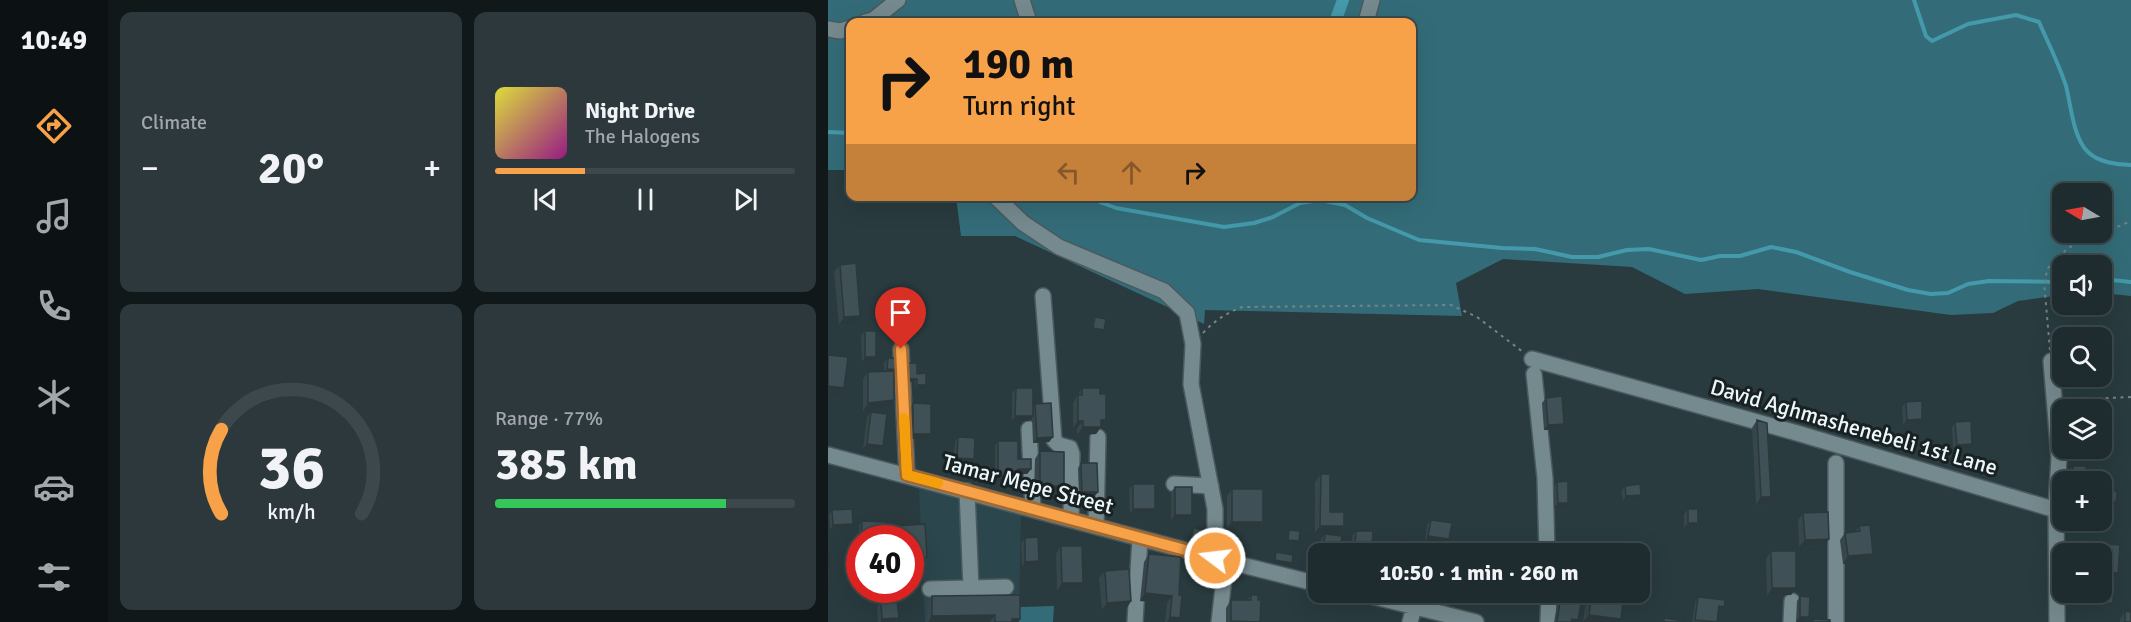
<!DOCTYPE html>
<meta charset="utf-8">
<style>
:root{--surface:#1f2c2f;--page:#2c383b;--text:#f1f3f6;--muted:#a1a7aa;--line:#3c484b;--accent:#f7a149}
body{margin:0;font-family:Signika,sans-serif;background:var(--page);color:var(--text);height:100vh;display:flex;flex-direction:column;font-size:22px;white-space:nowrap}
*{box-sizing:border-box;margin:0}
p{font-size:20px;color:var(--muted)}
.icon{flex:none;width:33px;height:33px;fill:none;stroke:currentColor;stroke-width:2;stroke-linecap:round;stroke-linejoin:round}
.map{position:relative;flex:1;overflow:hidden}
.drawer{display:flex;flex-direction:column;gap:12px;padding:12px;background:#11181a;width:720px}
.drawer>*{flex:none}
.hud{position:absolute;left:18px;top:18px;width:570px;height:183px;border-radius:12px;box-shadow:0 6px 24px #0002,0 0 0 2px var(--line);background:#f7a149;color:#111;overflow:hidden}
.needle{width:39px;rotate:280deg}
.fabs{position:absolute;left:1224px;top:183px;display:grid;gap:12px}
.fabs a{display:grid;place-items:center;width:60px;height:60px;border-radius:12px;background:var(--surface);box-shadow:0 6px 24px #0002,0 0 0 2px var(--line);font-size:30px}
.speed{position:absolute;left:18px;top:525px;display:flex;gap:12px;font-size:30px;font-weight:700;text-align:center}
.speed>*{display:grid;place-content:center;width:78px;height:78px;border-radius:50%;background:var(--surface);box-shadow:0 6px 24px #0002,0 0 0 2px var(--line);line-height:1}
.speed .limit{border:9px solid #d22;background:#fff;color:#111}
.pin{position:absolute;display:grid;place-items:center;width:51px;height:51px;color:#fff;margin:-62px -26px;border-radius:50% 50% 50% 0;rotate:-45deg;box-shadow:0 0 6px #0007}
.pin .icon{rotate:45deg}
.me{position:absolute;width:66px;margin:-33px;rotate:285deg;stroke-linejoin:round;filter:drop-shadow(0 0 4px #0008)}
.turn{display:flex;align-items:center;gap:21px;height:126px;padding:0 18px;font-size:27px}
.turn .icon{width:78px;height:78px;stroke-width:2.5}
.turn b{display:block;font-size:42px;line-height:51px}
.lanes{display:flex;align-items:center;height:57px;padding:0 18px;background:#0003;justify-content:center;gap:30px;direction:ltr}
.lanes .off{opacity:.35}
.big{font-size:45px;font-weight:700;line-height:1.1}
.drawer .widget{flex:1;display:flex;flex-direction:column;justify-content:center;gap:9px;min-width:0;padding:0 21px;border-radius:12px;background:var(--page)}
.drawer .dial{align-items:center;gap:0}
.dial svg{height:156px;overflow:visible;fill:none;stroke:var(--line);stroke-width:7;stroke-linecap:round;text-anchor:middle}
.dial text{fill:var(--text);stroke:none}
.song{display:flex;align-items:center;gap:18px}
.cover{width:72px;height:72px;border-radius:9px;background:linear-gradient(135deg,hsl(60 70% 55%),hsl(310 70% 35%))}
.played{height:6px;border-radius:3px;background:linear-gradient(90deg,var(--accent) 30%,var(--line) 30%)}
.keys{display:flex;justify-content:space-around;direction:ltr}
.heat{display:flex;justify-content:space-between;align-items:center;font-size:33px;direction:ltr}
.charge{height:9px;border-radius:4px;background:linear-gradient(90deg,#34c759 77%,var(--line) 0)}
.drawer .tiles{flex:1;display:grid;gap:12px;grid-template-columns:repeat(2,1fr)}
.trip{position:absolute;left:480px;top:543px;width:342px;height:60px;border-radius:12px;background:var(--surface);box-shadow:0 6px 24px #0002,0 0 0 2px var(--line);font-weight:700;line-height:60px;text-align:center}
main{display:flex;flex:1;min-height:0}
.menu{display:flex;flex-direction:column;width:108px;justify-content:space-around;align-items:center;background:#0c1213;color:var(--muted)}
.menu .icon{width:42px;height:42px}
.menu .on{color:var(--accent)}
.menu b{font-size:27px;color:var(--text)}
.map>svg:first-child{display:block}
.built{fill:#2b464c}
.green{fill:#336c78;fill-rule:evenodd}
.lines{fill:none;stroke-linecap:round;stroke-linejoin:round}
.stream{stroke:#49a;stroke-width:4}
.canal{stroke:#49a;stroke-width:12}
.minor-casing{stroke:#4a595d;stroke-width:18}
.path{stroke:#758488;stroke-width:2;stroke-dasharray:3 4.5;stroke-linecap:butt}
.minor{stroke:#758a8e;stroke-width:15}
.wall{fill:#36464a}
.shaded-wall{fill:#2c393c}
.building{fill:#3f5156;stroke:#2c393c;stroke-width:1.5}
.route-casing{stroke:#a1692f;stroke-width:15}
.route{stroke:#f7a149;stroke-width:10}
.slow{stroke:#f59e0b;stroke-width:10}
.labels{text-anchor:middle;dominant-baseline:central;stroke-width:6;stroke-linejoin:round;paint-order:stroke}
.street-label{font-size:22px;fill:#ecf7fa;stroke:#192123}
</style>
<main>
<nav class="menu">
<b>10:49</b>
<svg class="icon on" aria-label="directions" viewBox="0 0 24 24"><path d="M12 3l9 9-9 9-9-9zM9 14v-3h6M13 9l2 2-2 2"/></svg>
<svg class="icon" aria-label="music" viewBox="0 0 24 24"><path d="M9 18V5l10-2v13"/><circle cx="6" cy="18" r="3"/><circle cx="16" cy="16" r="3"/></svg>
<svg class="icon" aria-label="phone" viewBox="0 0 24 24"><path d="M5 4h4l2 5-3 2q2 4 5 5l2-3 5 2v4C11 20 4 13 5 4z"/></svg>
<svg class="icon" aria-label="climate" viewBox="0 0 24 24"><path d="M12 3v18M4 7l16 10M4 17L20 7"/></svg>
<svg class="icon" aria-label="car" viewBox="0 0 24 24"><path d="M5 17H2v-5l4-1 3-4h7l3 4 3 1v5h-3M9 17h6M6 11h13"/><circle cx="7" cy="17" r="2"/><circle cx="17" cy="17" r="2"/></svg>
<svg class="icon" aria-label="filters" viewBox="0 0 24 24"><path d="M4 7h16M4 17h16"/><circle cx="9" cy="7" r="2"/><circle cx="15" cy="17" r="2"/></svg>
</nav>
<section class="drawer">
<div class="tiles">
<div class="widget"><p>Climate</p>
<div class="heat"><a>−</a><b class="big">20°</b><a>+</a></div>
</div>
<div class="widget">
<div class="song"><i class="cover"></i><div><b>Night Drive</b><p>The Halogens</p></div></div>
<div class="played"></div>
<div class="keys"><svg class="icon" aria-label="previous" viewBox="0 0 24 24"><path d="M18 5L8 12l10 7zM5 5v14"/></svg><svg class="icon" aria-label="pause" viewBox="0 0 24 24"><path d="M8 5v14M16 5v14"/></svg><svg class="icon" aria-label="next" viewBox="0 0 24 24"><path d="M6 5l10 7-10 7zM19 5v14"/></svg></div>
</div>
<div class="widget dial"><svg viewBox="0 0 100 80">
<path d="M14 69A42 42 0 1 1 86 69"/>
<path d="M14 69A42 42 0 0 1 14 26" stroke="#f7a149"/>
<text x="50" y="56" font-size="32" font-weight="700">36</text>
<text x="50" y="72" font-size="11">km/h</text>
</svg></div>
<div class="widget"><p>Range · 77%</p><b class="big">385 km</b><div class="charge"></div></div>
</div>
</section>
<div class="map">
<svg width="1303" height="622" viewBox="0 0 1303 622">
<rect width="100%" height="100%" fill="#293b3f"/>
<path class="built" d="M91,488l102,25 -2,109h-94z"/>
<path class="green" d="M0,0h1303v296l-29,-3v-27h-40v29l-44,6 -25,12 -42,2 -193,-26 -73,5 -53,-27 -129,-8 -47,24 6,33 -257,-6 -1,14 -189,-88h-54l-5,-39 456,-1v-174h-562v148h-22zM1234,194h40v38h-40z
M226,606l-1,16h-34l1,-15z"/>
<g class="lines">
<path class="stream" d="M1086,0l12,36 6,5 36,-17 48,-9 23,7c9,21 20,42 27,64 5,19 7,52 22,66 10,10 29,13 43,13
M0,132l22,1
M267,196l5,6 16,6 108,19 30,-4 19,-6 27,-14 20,-3 25,5 22,13 52,22 83,8 33,1 37,8h26l29,-7 22,-1 52,11 19,-4h20l31,-9 25,5 54,20 58,18 23,4 17,-1 20,-9 21,-3 73,1
M1274,279l29,3"/>
<path class="canal" d="M507,22l8,-22"/>
<g class="minor-casing">
<path id="minor" d="M194,0l7,22
M37,22l8,-2 25,-20
M538,22l6,-22
M0,29l12,2 10,-3
M167,196l28,27 36,24 105,44 23,22 6,31 -2,40 24,125v49
M215,296l11,144 5,5 11,3 2,6 -1,65
M73,349l6,126
M704,359l265,74 259,77
M1223,361l8,96 -3,53 1,112
M706,374l11,104 2,76
M201,429l4,80
M0,455l398,106 92,23
M346,484l37,2
M268,526l2,-89
M143,588l35,-1
M102,589l41,-1 -4,-97
M527,592l121,30
M307,622l5,-84
M391,622l7,-61
M582,622l4,-15
M720,622l1,-30
M963,622l1,-21
M1008,622v-159"/>
</g>
<path class="path" d="M375,333c12,-13 24,-20 39,-26l209,-2 26,12 46,35
M1222,350l-6,-68 4,-14 20,-20 63,-27
M1240,400l63,-3"/>
<use href="#minor" class="minor"/>
</g>
<path class="wall" d="M12,265l15,58 -16,2 -5,-53z
M267,317l9,13 -1,2 -11,-1 1,-11z
M37,331l11,26 -3,5h-11l-1,-26z
M60,358l14,12 -3,5 -5,-1 -5,33 -26,4v-32l5,-7h16v-9z
M80,363l9,11 7,14h-8l-1,-7 -8,1 -1,-16z
M188,388l17,19 2,-3 18,33 -4,5 -16,1 -1,-26 -3,4h-17v-28z
M254,388l18,6 6,26 -10,14 -19,1v-7h-4v-25z
M718,398l15,31 -17,1 -2,-27z
M1078,402l13,22 -16,1 -1,-18z
M85,403l18,31 -3,5h-19l1,-30z
M43,412l12,34 -4,5 -16,-2 4,-32z
M929,420l9,84 -10,1 -4,-77z
M1127,422l14,27 -16,1 -1,-23z
M130,437l16,22 -4,5 -17,-1 2,-21z
M170,441l20,18 13,10 -4,5h-9l-4,7h-19v-35z
M212,451l18,42h-24l1,-34z
M253,463l17,29 -4,5h-15l-1,-29z
M1245,466l13,15v1h-17v-11z
M493,474l9,38 14,14 -5,7h-24v-51z
M729,482l8,26h-11v-21z
M305,484l22,25 -3,5h-22l-1,-24z
M797,486l12,14 -14,1 -2,-10z
M347,487l17,28 -4,5h-17v-28z
M404,489l31,33 -5,7h-31v-33z
M1277,490l11,12 -2,3 -12,-2 1,-10z
M860,509l6,19h-10v-14z
M4,510l21,14 -4,5 -19,1 -1,-15z
M975,513l21,33 -25,1 -1,-27z
M603,520l18,19 -3,5 -21,-3 2,-16z
M34,521l23,17h-25v4h-2l1,-16z
M97,524l2,33 -6,7h-11v-26h-20v-5l5,-7z
M1031,526l14,28 -6,7 -24,3 -3,-24 5,-7 10,-1z
M528,531l16,15 -3,6 -17,-1v-15z
M497,534l14,20h-19l1,-15z
M197,538l11,28 -14,1 -1,-24z
M576,541l15,13h-20l1,-8z
M1252,542l40,3 -2,28 -5,7h-11v-26h-28l1,-5z
M233,546l17,44 -21,1 -1,-37z
M943,551l25,37 -5,7 -24,1 -1,-37z
M321,554l30,41 -2,27h-12l2,-19 -27,-2 4,-39z
M277,571l26,30 -5,8 -24,1 -3,-32z
M1276,589l7,16h-9v-14z
M757,592h55l2,9 -3,5 -17,-1 -1,14 -3,3h-35l2,-15h-5l-2,13 -2,2h-22l4,-21 3,-5 20,3z
M423,595l7,5 2,22h-34v-14l5,-8h16z
M104,596l88,23 -2,3h-91v-19z
M972,596l9,21 -3,5h-10l1,-21z
M870,597l26,10 -3,5h-3l-1,10h-25l3,-20z
M53,602l18,16 -4,4h-17l-1,-15z
M1297,611l6,11h-11v-3z"/>
<path class="shaded-wall" d="M32,316l-5,7 -16,2 5,-8z
M265,328l11,2 -1,2 -11,-1z
M37,357h11l-3,5h-11z
M59,369l15,1 -3,5 -15,-1z
M80,379h9l-2,2 -8,1z
M89,385h9l-2,3h-8z
M0,386l16,2 -5,7 -11,-1z
M66,400l-5,7 -26,4 5,-8z
M187,416h18l-4,5h-17z
M1094,419l-3,5 -16,1 4,-5z
M273,420h5l-10,14 -19,1 6,-8z
M250,421h5l-6,7h-4z
M736,424l-3,5 -17,1 4,-5z
M85,434h18l-3,5h-19z
M225,437l-4,5 -16,1 4,-5z
M39,444l16,2 -4,5 -16,-2z
M1144,444l-3,5 -16,1 4,-5z
M129,458l17,1 -4,5 -17,-1z
M190,469h13l-4,5h-13z
M170,476h20l-4,5h-19z
M212,486h24l-6,7h-24z
M254,492h16l-4,5h-15z
M813,495l-4,5 -14,1 3,-5z
M933,497h10l-5,7 -10,1z
M1276,501l12,1 -2,3 -12,-2z
M730,503h10l-3,5h-11z
M305,509h22l-3,5h-22z
M347,515h17l-4,5h-17z
M404,522h31l-5,7h-31z
M860,523h10l-4,5h-10z
M25,524l-4,5 -19,1 3,-5z
M492,526h24l-5,7h-24z
M600,536l21,3 -3,5 -21,-3z
M363,537l16,3 -2,3 -15,-4z
M1001,539l-5,7 -25,1 6,-7z
M460,540l11,1 -1,2 -11,-1z
M527,546h17l-3,6 -17,-1z
M1045,554l-6,7 -24,3 5,-8z
M82,557h17l-6,7h-11z
M447,560l17,3 -2,2 -17,-2z
M211,561l-3,5 -14,1 3,-5z
M1274,572l16,1 -5,7h-11z
M234,583h21l-5,7 -21,1z
M944,588h24l-5,7 -24,1z
M317,593l27,3 -5,7 -27,-2z
M758,599l5,1 -6,7h-5z
M798,600l16,1 -3,5 -17,-1z
M303,601l-5,8 -24,1 5,-7z
M1276,603h9l-2,2h-9z
M891,606l5,1 -3,5 -6,-1z
M167,615l-5,7h-62l4,-6z
M761,615l32,4 -3,3h-35z
M342,617l10,1 -3,4h-10z
M972,617h9l-3,5h-10z
M71,618l-4,4h-15l2,-3z
M184,619h8l-2,3h-8z
M744,619l6,1 -2,2h-7z"/>
<path class="building" d="M28,263l4,53 -16,1 -4,-52z
M267,317l11,2 -2,11 -11,-2z
M37,331h11v26h-11z
M0,355l20,2 -4,31 -16,-2z
M60,358l14,1v11l-15,-1z
M80,363h9v11l9,-1v12h-9v-6h-9z
M66,371v29l-26,3v-31z
M188,388h17v28h-18z
M254,388h18v6h6v26h-5v7h-18v-6h-5v-26h4z
M734,396l2,28 -16,1 -2,-27z
M1094,401v18l-15,1 -1,-18z
M85,403l18,1v30h-18z
M223,403l2,34 -16,1 -2,-34z
M43,412l16,2 -4,32 -16,-2z
M929,420l10,3 4,74h-10z
M1143,421l1,23 -15,1 -2,-23z
M130,437l17,1 -1,21 -17,-1z
M170,441h20v18h13v10h-13v7h-20z
M212,451l24,1v34h-24z
M253,463h16l1,29h-16z
M1245,466h13v15h-13z
M493,474h9v38h14v14h-24z
M740,481v22h-10l-1,-21z
M305,484h22v25h-22z
M812,484l1,11 -15,1 -1,-10z
M347,487h17v28h-17z
M404,489h31v33h-31z
M1277,490l12,1 -1,11 -12,-1z
M24,509l1,15 -20,1 -1,-15z
M860,509h10v14h-10z
M1000,512l1,27 -24,1 -2,-27z
M603,520l21,3 -3,16 -21,-3z
M34,521l24,1 -1,16 -24,-1z
M97,524l2,33h-17v-19h-14l-1,-12z
M1042,525l3,29 -25,2 -3,-23 15,-2 -1,-5z
M366,528l15,3 -2,9 -16,-3z
M461,530l11,1 -1,10 -11,-1z
M528,531h17l-1,15h-17z
M497,534l17,2 -3,18h-16z
M210,537l1,24 -14,1v-24z
M576,541l17,3 -2,10h-17z
M1252,542l40,3 -2,28 -16,-1v-18h-23z
M233,546h21l1,37h-21z
M943,551h25v37h-24z
M448,552l17,3 -1,8 -17,-3z
M0,554h1l1,25h-2z
M321,554l32,3 -2,38h3l-2,23 -10,-1 2,-21 -27,-3z
M301,569l2,32 -24,2 -2,-32z
M812,572h4l-2,29 -16,-1v-8h14z
M1276,589h9v14h-9z
M759,592h37l-3,27 -32,-4 2,-15 -5,-1z
M192,595v24h-8v3h-17v-7l-63,1v-20z
M423,595h7v5h3l-1,22 -29,-1v-21h20z
M733,596l21,3 -4,21 -6,-1 -1,3h-14z
M972,596l10,1 -1,20h-9z
M870,597l27,3 -1,7 -5,-1 -2,16 -22,-2z
M69,601l2,17 -17,1 -1,-17z
M1297,611l6,1v10h-6z
M836,618l21,3v1h-21z
M985,619l17,1v2h-17z"/>
<g class="lines">
<g class="route-casing">
<path id="route" d="M73,349l6,126 308,83"/>
</g>
<use href="#route" class="route"/>
<path class="slow" d="M76,418l3,57 31,8"/>
</g>
<g class="labels">
<g class="street-label">
<text transform="translate(1026 427) rotate(16)">David Aghmashenebeli 1st Lane</text>
<text transform="translate(200 484) rotate(15)">Tamar Mepe Street</text>
</g>
</g>
</svg>
<div class="fabs">
<a><svg class="needle" viewBox="-14 -14 28 28"><path d="M0-13l5 13h-10z" fill="#e53935"/><path d="M0 13l5-13h-10z" fill="#a1a7aa"/></svg></a>
<a><svg class="icon" aria-label="sound" viewBox="0 0 24 24"><path d="M4 9h4l5-4v14l-5-4H4zM17 9q2 3 0 6"/></svg></a>
<a><svg class="icon" aria-label="search" viewBox="0 0 24 24"><circle cx="10" cy="10" r="6"/><path d="M15 15l6 6"/></svg></a>
<a><svg class="icon" aria-label="layers" viewBox="0 0 24 24"><path d="M12 4l9 5-9 5-9-5zM3 14l9 5 9-5"/></svg></a>
<a>+</a>
<a>−</a>
</div>
<div class="speed"><div class="limit">40</div></div>
<div class="pin" style="left:73px;top:349px;background:#d93025"><svg class="icon" aria-label="arrive" viewBox="0 0 24 24"><path d="M6 21V4h12l-3 4 3 4H6"/></svg></div>
<svg class="me" style="left:387px;top:558px" viewBox="-20 -20 40 40"><circle r="17" fill="#f7a149" stroke="#fff" stroke-width="3"/><path d="M0-11L8 9 0 5-8 9z" fill="#fff"/></svg>
<div class="trip">10:50 · 1 min · 260 m</div>
<div class="hud">
<div class="turn"><svg class="icon" aria-label="right" viewBox="0 0 24 24"><path d="M7 20v-9h11M14 6l5 5-5 5"/></svg><div><b>190 m</b>Turn right</div></div>
<div class="lanes"><svg class="icon off" aria-label="left" viewBox="0 0 24 24"><path d="M17 20v-9H6M10 6l-5 5 5 5"/></svg><svg class="icon off" aria-label="ahead" viewBox="0 0 24 24"><path d="M12 20V5M6 11l6-6 6 6"/></svg><svg class="icon" aria-label="right" viewBox="0 0 24 24"><path d="M7 20v-9h11M14 6l5 5-5 5"/></svg></div>
</div>
</div>
</main>
